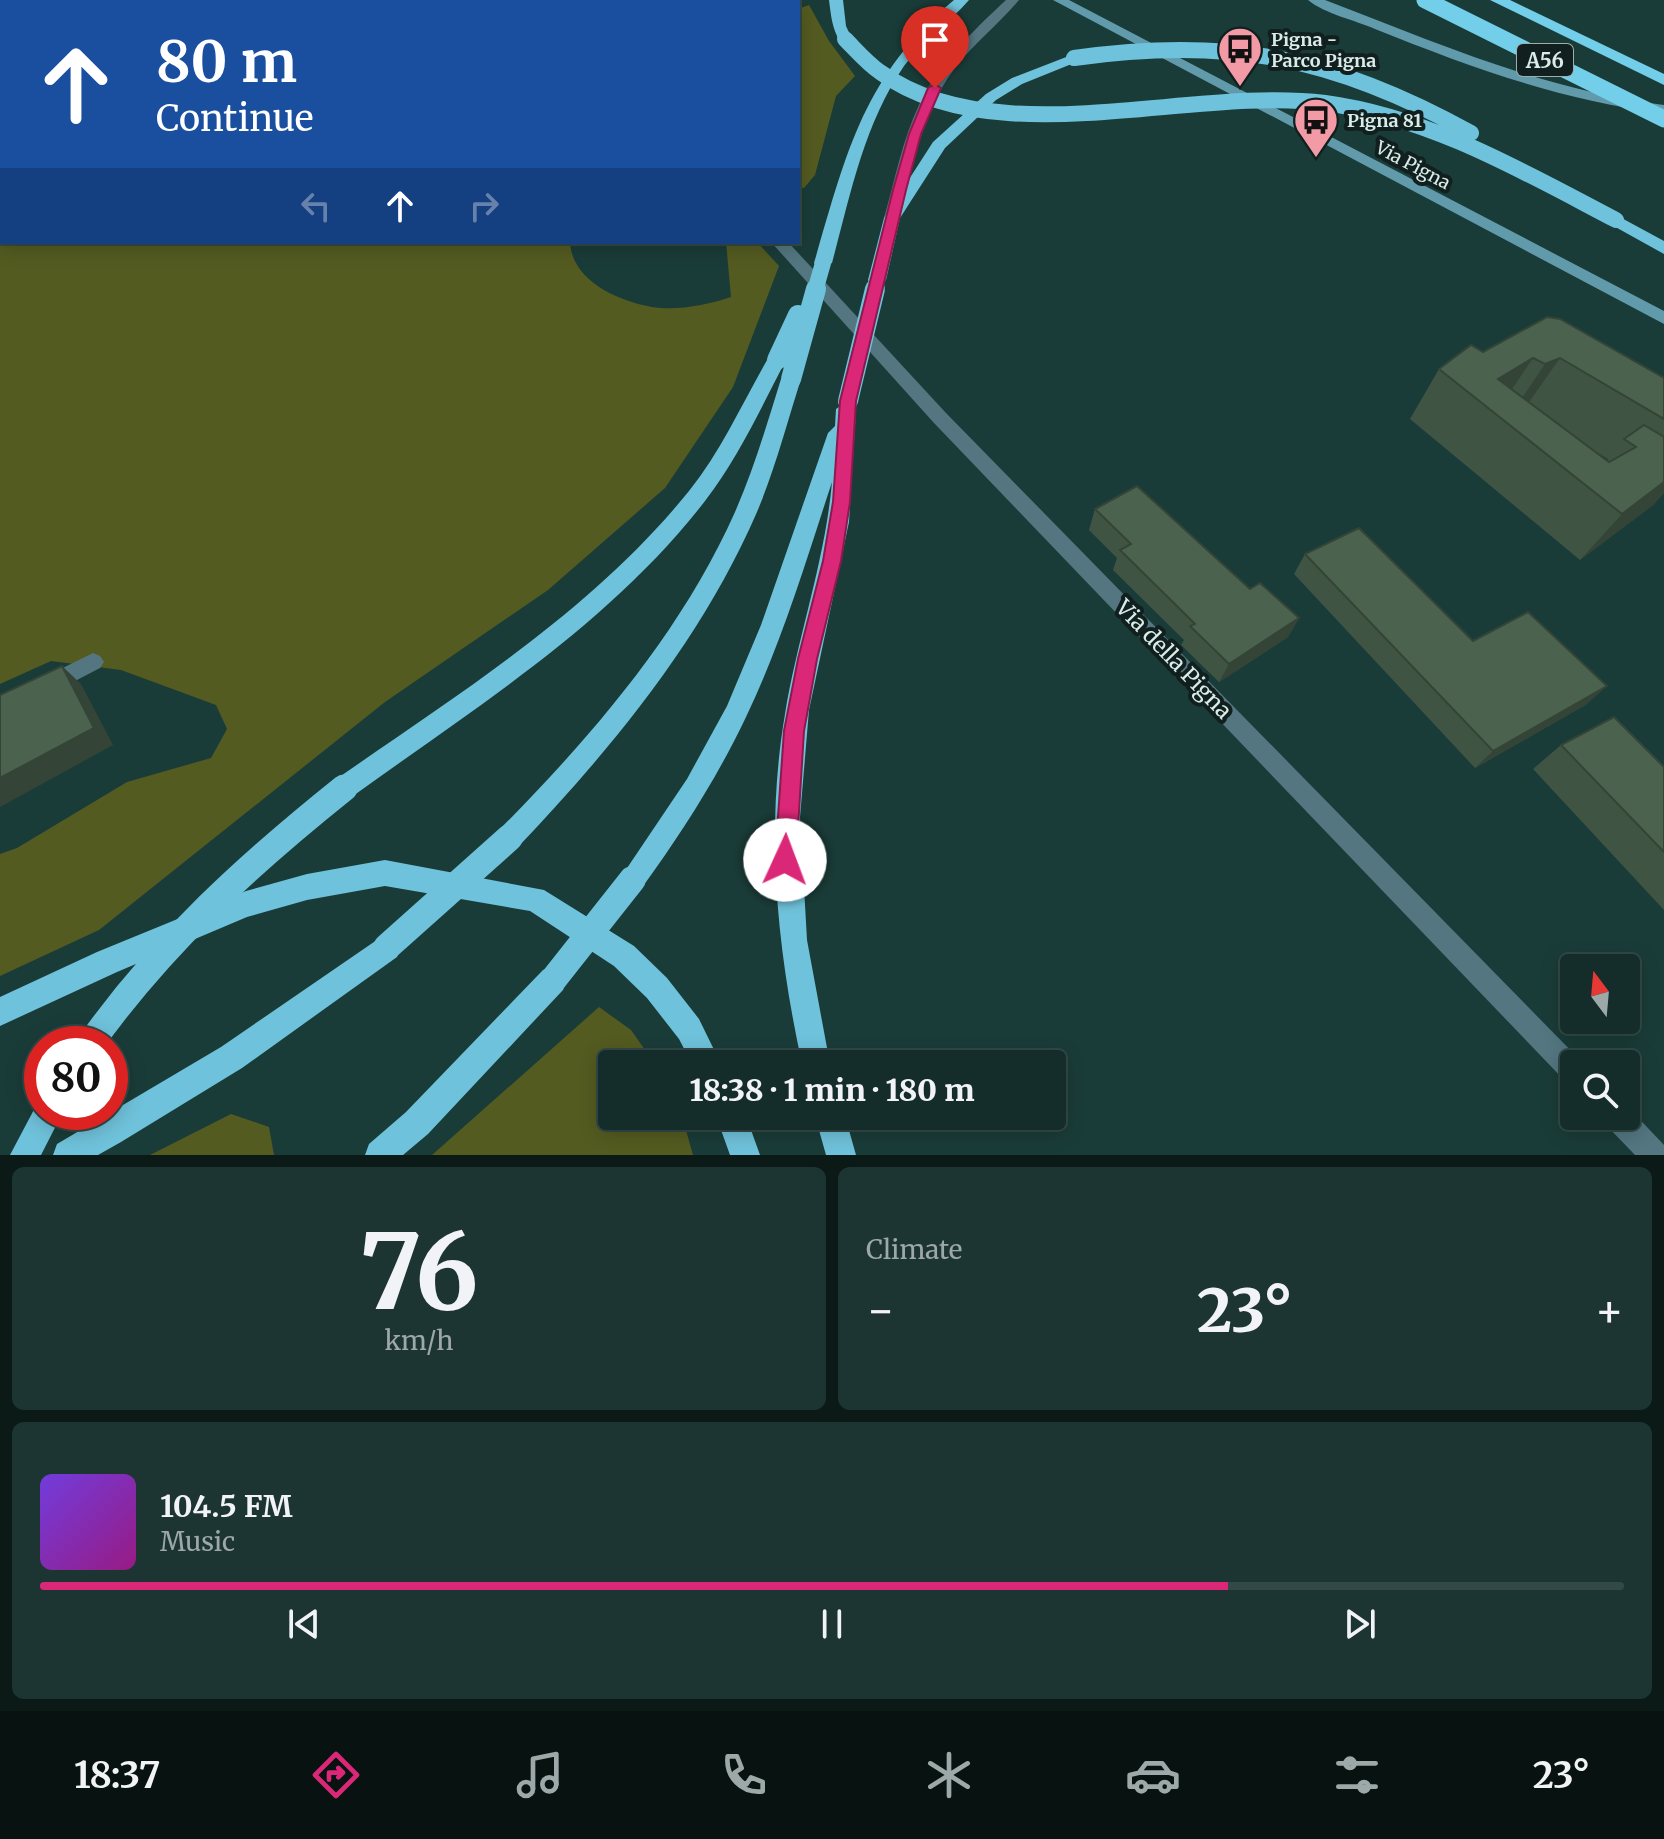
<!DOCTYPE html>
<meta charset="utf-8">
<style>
:root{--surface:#142d2a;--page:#1d3532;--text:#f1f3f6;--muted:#9da8a8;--line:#334947;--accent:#db2777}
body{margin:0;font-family:Merriweather,serif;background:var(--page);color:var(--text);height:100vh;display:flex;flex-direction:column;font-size:30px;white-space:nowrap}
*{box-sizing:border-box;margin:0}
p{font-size:26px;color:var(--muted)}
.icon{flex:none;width:44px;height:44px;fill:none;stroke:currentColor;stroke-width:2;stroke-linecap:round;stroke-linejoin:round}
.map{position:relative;height:1155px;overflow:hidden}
.panel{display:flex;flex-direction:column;gap:12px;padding:12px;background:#0b1917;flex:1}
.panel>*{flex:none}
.top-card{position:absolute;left:0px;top:0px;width:800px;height:244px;box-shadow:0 4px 20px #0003,0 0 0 2px var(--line);background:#1a4fa0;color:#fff;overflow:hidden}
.needle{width:52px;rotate:344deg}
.buttons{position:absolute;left:1560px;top:954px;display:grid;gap:16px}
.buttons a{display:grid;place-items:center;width:80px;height:80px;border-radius:8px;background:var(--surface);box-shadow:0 4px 20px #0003,0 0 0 2px var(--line);font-size:40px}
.speed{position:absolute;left:24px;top:1026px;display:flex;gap:16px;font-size:40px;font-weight:700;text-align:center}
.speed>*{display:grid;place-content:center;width:104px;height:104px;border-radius:50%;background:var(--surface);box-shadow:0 4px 20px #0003,0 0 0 2px var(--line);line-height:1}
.speed .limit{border:12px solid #d22;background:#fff;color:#111}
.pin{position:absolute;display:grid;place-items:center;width:68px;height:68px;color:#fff;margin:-82px -34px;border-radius:50% 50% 50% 0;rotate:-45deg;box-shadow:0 0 8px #0007}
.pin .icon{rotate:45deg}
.me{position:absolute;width:88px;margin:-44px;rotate:2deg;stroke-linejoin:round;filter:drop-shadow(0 0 6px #0008)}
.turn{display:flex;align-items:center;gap:28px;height:168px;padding:0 24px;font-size:36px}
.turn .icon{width:104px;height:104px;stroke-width:2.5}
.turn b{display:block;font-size:56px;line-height:68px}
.lanes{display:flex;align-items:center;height:76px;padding:0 24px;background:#0003;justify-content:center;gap:40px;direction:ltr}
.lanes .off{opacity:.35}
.big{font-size:60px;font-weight:800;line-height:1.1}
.panel .card{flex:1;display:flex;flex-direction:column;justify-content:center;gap:12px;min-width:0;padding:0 28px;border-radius:12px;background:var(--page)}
.panel .dial{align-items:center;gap:0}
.dial b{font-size:104px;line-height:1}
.song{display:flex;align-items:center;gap:24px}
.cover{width:96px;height:96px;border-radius:12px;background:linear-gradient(135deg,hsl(260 70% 55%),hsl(310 70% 35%))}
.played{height:8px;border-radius:4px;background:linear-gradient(90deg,var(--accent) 75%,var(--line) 75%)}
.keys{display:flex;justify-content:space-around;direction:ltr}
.heat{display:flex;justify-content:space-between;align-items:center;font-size:44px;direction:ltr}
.panel .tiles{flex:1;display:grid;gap:12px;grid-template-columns:1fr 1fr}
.card:last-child{grid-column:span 2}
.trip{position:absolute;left:598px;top:1050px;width:468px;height:80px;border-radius:8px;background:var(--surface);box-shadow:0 4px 20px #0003,0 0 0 2px var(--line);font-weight:800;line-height:80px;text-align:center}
.tabs{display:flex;height:128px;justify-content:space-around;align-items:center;background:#081211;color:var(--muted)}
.tabs .icon{width:56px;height:56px}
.tabs .active{color:var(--accent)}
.tabs b{font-size:36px;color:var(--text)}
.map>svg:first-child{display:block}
.green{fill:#545b20}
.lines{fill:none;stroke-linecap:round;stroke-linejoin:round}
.service{fill:#537681;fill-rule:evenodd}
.minor{fill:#537681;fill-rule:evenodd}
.secondary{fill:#619aab;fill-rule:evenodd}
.trunk{fill:#6fc2db;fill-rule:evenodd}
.motorway{fill:#73ceea;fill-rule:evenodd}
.trunk-bridge-far2{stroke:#6fc2db;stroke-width:16}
.trunk-bridge-far1{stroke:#6fc2db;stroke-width:20}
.trunk-bridge{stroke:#6fc2db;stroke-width:27}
.motorway-bridge{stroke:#73ceea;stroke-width:17}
.wall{fill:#405444;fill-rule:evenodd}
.shaded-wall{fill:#344537}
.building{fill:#4b624f;stroke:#344537;stroke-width:2}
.route{fill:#db2777;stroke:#8e194d;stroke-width:2}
.labels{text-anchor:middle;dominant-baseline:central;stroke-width:8;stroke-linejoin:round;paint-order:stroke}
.far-poi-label{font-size:18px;font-weight:bold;fill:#d9ece9;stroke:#11201e;text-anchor:start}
.far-street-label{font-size:18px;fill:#d9ece9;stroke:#11201e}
.shield{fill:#11201e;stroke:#9dafac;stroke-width:2}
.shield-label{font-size:20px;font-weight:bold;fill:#d9ece9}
.street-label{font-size:22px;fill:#d9ece9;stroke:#11201e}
</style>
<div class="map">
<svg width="1664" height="1155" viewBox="0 0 1664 1155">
<rect width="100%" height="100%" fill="#1a3c38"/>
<path class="green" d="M171,0h377l1,2h-385z
M809,5l20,36 26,35 -19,20 -21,79 -11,13 -6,-1v-178z
M0,74l2,168h568c2,39 48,59 82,65 25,4 55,-2 79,-10l-5,-55h31l22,24 -46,121 -68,101 -117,102 -163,112 -286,228 -99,46v-122l17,-6 110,-66 84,-24 16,-29 -11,-24 -95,-35 -70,-9 -51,23z
M599,1007l32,23 24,34h-43v52h70l11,39h-261z
M231,1114l38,13 5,28h-124z"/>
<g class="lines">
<path class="service" d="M571,0h12l1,2h-12z
M1006,0h13c-20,24 -45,43 -64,68 -33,43 -42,98 -55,150l-8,5 -5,-2 -3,-3c11,-38 18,-77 35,-113 20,-42 54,-74 87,-105z
M771,242h17l158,171 637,650 -9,1v21l-9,-4 -631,-658z
M1627,1106l37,39v10h-29l-28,-29 -3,-10h22z"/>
<path class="minor" d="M93,653l7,3 4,6 -4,6 -100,52v-21z"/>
<path class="secondary" d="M1053,0h16l595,311v13z
M1308,0h17c112,43 219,90 339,105v8c-102,-12 -194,-46 -289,-84 -20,-9 -50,-15 -67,-29z"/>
<path class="trunk" d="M829,0h14l3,26 6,13 -2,3h-10c-8,-14 -9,-26 -11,-42z
M954,0h15c-20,23 -47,41 -65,66 -40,58 -54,130 -72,197l-9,6 -6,-2 -3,-4c32,-109 49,-187 140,-263z
M1074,54l5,1v6l-57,23 -26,16 -51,48 -45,70 -14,62 -9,6 -6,-2 -3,-4 16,-62 49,-76 53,-48 26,-16z
M1616,215l48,26v13l-54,-30 -2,-4z
M777,353l9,7c-25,48 -48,98 -81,141 -95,123 -229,206 -352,295l-9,3 -9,-3 -3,-8 3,-8c125,-87 257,-169 354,-289 33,-41 54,-90 81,-136z
M791,372l10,7c-14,44 -26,90 -44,133 -55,127 -144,235 -239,335l-9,3 -9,-3 -4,-9 4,-9c92,-93 181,-196 235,-317 19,-43 32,-88 46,-133z
M846,402l10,7 -7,113 -40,188 -9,107 7,123 23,124h-28c-25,-116 -37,-232 -17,-350 13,-79 40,-153 47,-232 -26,79 -50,160 -86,235 -29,61 -65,117 -105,172l-9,4 -9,-4 -4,-9 68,-101 40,-73 34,-81 67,-192 7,-7 1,-17z
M385,860l159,30 90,56 33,32 32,41 22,45h-29l-13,-25 -32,-41 -33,-32 -84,-55 -145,-25 -78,14 -60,17 -130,55 -117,54v-29l97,-45 149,-61 61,-17z
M387,933l10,4 4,10 -4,10 -155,111 -121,74 -23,13h-45l4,-11 164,-97z
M553,966l10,4 4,10 -4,10 -135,144 -25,21h-38l4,-11 37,-32 137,-142z
M42,1100v12h21l-22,43h-31l28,-53z
M716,1116h30l14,39h-30z
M815,1116h30l11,39h-30z"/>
<path class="motorway" d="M1490,0h20l154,74v11z"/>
<path class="trunk-bridge-far2" d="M845,39c11,11 22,24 35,33 115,84 310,14 445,31 105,14 199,69 291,117
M1074,58c155,-22 260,-1 397,75
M815,291l8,-28
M874,291l3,-11"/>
<path class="trunk-bridge-far1" d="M777,360l21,-45
M791,379l25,-90
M848,401l27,-112"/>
<path class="trunk-bridge" d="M387,947l122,-109
M553,980l79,-100
M90,1044c71,-100 159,-180 254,-256"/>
<path class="motorway-bridge" d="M1425,0l239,119"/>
</g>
<path class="wall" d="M1547,317l117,61v115l-11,12 -73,55 -170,-141 29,-50 44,-17zM1586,446l22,13 -2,2z
M1095,509l155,80 49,29 -11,19 -69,45 -38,-37 3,-5 -71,-70 4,-12 -28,-28z
M1305,554l168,87 114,63 -112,64 -181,-194z
M1561,745l103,22v143l-131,-141z"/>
<path class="shaded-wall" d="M1533,358l-33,49 -2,-28z
M1560,358l-35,50 -14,6 34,-50z
M1664,482v11l-11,12 -73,55 42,-46z
M1299,618l-11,19 -69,45 10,-18z
M62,666l19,18 32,61 -113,62v-29z
M1607,686l-20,18 -112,64 18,-17z"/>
<path class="building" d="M1547,317l13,2 104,59v41l-104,-61 -15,6 -12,-6 -35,21 111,83 27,-15 -12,-8 20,-14 20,12v45l-42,32 -183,-145 32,-24 12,7z
M1137,486l113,103 10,-6 39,35 -70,46 -39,-38 5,-2 -75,-74 11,-6 -36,-35z
M1359,528l114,113 55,-29 79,74 -114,65 -188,-197z
M62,666l32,62 -94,50v-83z
M1614,717l50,50v85l-103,-107z"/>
<path class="route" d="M935,84l6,4 -20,46 -15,56 -50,211 -6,101 -9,59 -24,98 -13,72 -8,129 -3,7 -8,3 -7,-3 -3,-7 9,-129 14,-72 25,-98 10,-59 7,-101 53,-211 16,-56 19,-46z"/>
<defs>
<g id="bus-pin" transform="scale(2.3)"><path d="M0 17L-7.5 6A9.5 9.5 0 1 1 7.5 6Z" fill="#f39aa7" stroke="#11201e"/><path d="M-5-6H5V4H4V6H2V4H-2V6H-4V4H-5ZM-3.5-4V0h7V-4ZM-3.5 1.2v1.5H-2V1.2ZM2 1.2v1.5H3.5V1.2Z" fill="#111"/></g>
</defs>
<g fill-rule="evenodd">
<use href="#bus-pin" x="1240" y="49"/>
<use href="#bus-pin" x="1316" y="120"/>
</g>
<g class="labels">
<g class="far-poi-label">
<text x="1271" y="39">Pigna -<tspan x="1271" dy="21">Parco Pigna</tspan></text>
<text x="1347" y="120">Pigna 81</text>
</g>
<g class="far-street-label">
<text transform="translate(1413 165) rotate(28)">Via Pigna</text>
</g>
<rect class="shield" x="1517" y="44" width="56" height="32" rx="6"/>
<g class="shield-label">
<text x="1545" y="60">A56</text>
</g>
<g class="street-label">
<text transform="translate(1174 659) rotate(46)">Via della Pigna</text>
</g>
</g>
</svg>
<div class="buttons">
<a><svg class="needle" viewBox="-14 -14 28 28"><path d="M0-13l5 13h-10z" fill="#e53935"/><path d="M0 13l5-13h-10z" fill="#9da8a8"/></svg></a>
<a><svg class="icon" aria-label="search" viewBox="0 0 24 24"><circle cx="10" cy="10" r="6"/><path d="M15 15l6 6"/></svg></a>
</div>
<div class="speed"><div class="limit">80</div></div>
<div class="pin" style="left:935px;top:88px;background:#d93025"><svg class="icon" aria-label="arrive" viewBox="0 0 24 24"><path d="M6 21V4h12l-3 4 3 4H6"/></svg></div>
<svg class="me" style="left:785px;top:860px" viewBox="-20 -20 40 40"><circle r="19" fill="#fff"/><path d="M0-13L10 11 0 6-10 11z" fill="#db2777"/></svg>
<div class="trip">18:38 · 1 min · 180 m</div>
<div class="top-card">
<div class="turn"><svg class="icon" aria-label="ahead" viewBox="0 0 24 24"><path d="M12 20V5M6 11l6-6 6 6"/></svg><div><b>80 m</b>Continue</div></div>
<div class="lanes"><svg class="icon off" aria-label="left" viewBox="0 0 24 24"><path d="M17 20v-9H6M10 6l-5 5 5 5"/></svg><svg class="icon" aria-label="ahead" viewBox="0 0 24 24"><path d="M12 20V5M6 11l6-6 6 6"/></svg><svg class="icon off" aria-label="right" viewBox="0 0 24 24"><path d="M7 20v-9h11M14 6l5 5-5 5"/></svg></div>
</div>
</div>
<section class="panel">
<div class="tiles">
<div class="card dial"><b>76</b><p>km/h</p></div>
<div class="card"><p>Climate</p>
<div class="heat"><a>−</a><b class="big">23°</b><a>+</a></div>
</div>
<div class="card">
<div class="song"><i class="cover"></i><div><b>104.5 FM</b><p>Music</p></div></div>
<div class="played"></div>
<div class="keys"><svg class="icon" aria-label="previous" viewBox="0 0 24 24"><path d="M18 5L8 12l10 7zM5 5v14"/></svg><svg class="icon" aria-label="pause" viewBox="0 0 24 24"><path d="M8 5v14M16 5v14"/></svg><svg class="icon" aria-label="next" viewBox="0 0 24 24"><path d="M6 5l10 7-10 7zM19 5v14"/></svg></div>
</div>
</div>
</section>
<nav class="tabs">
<b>18:37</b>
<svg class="icon active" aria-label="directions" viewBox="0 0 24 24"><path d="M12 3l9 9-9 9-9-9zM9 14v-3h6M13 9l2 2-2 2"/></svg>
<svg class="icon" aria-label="music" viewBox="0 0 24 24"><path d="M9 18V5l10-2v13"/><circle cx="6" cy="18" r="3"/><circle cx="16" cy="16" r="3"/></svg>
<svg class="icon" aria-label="phone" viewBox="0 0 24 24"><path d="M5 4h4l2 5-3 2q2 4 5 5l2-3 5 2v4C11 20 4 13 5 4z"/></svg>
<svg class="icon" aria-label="climate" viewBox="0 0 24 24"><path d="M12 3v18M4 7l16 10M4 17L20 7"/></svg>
<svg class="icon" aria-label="car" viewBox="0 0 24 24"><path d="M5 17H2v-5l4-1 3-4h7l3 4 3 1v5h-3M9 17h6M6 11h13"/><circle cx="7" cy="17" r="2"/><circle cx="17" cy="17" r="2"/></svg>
<svg class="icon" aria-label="filters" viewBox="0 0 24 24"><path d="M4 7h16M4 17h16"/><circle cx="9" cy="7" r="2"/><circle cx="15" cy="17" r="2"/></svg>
<b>23°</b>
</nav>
